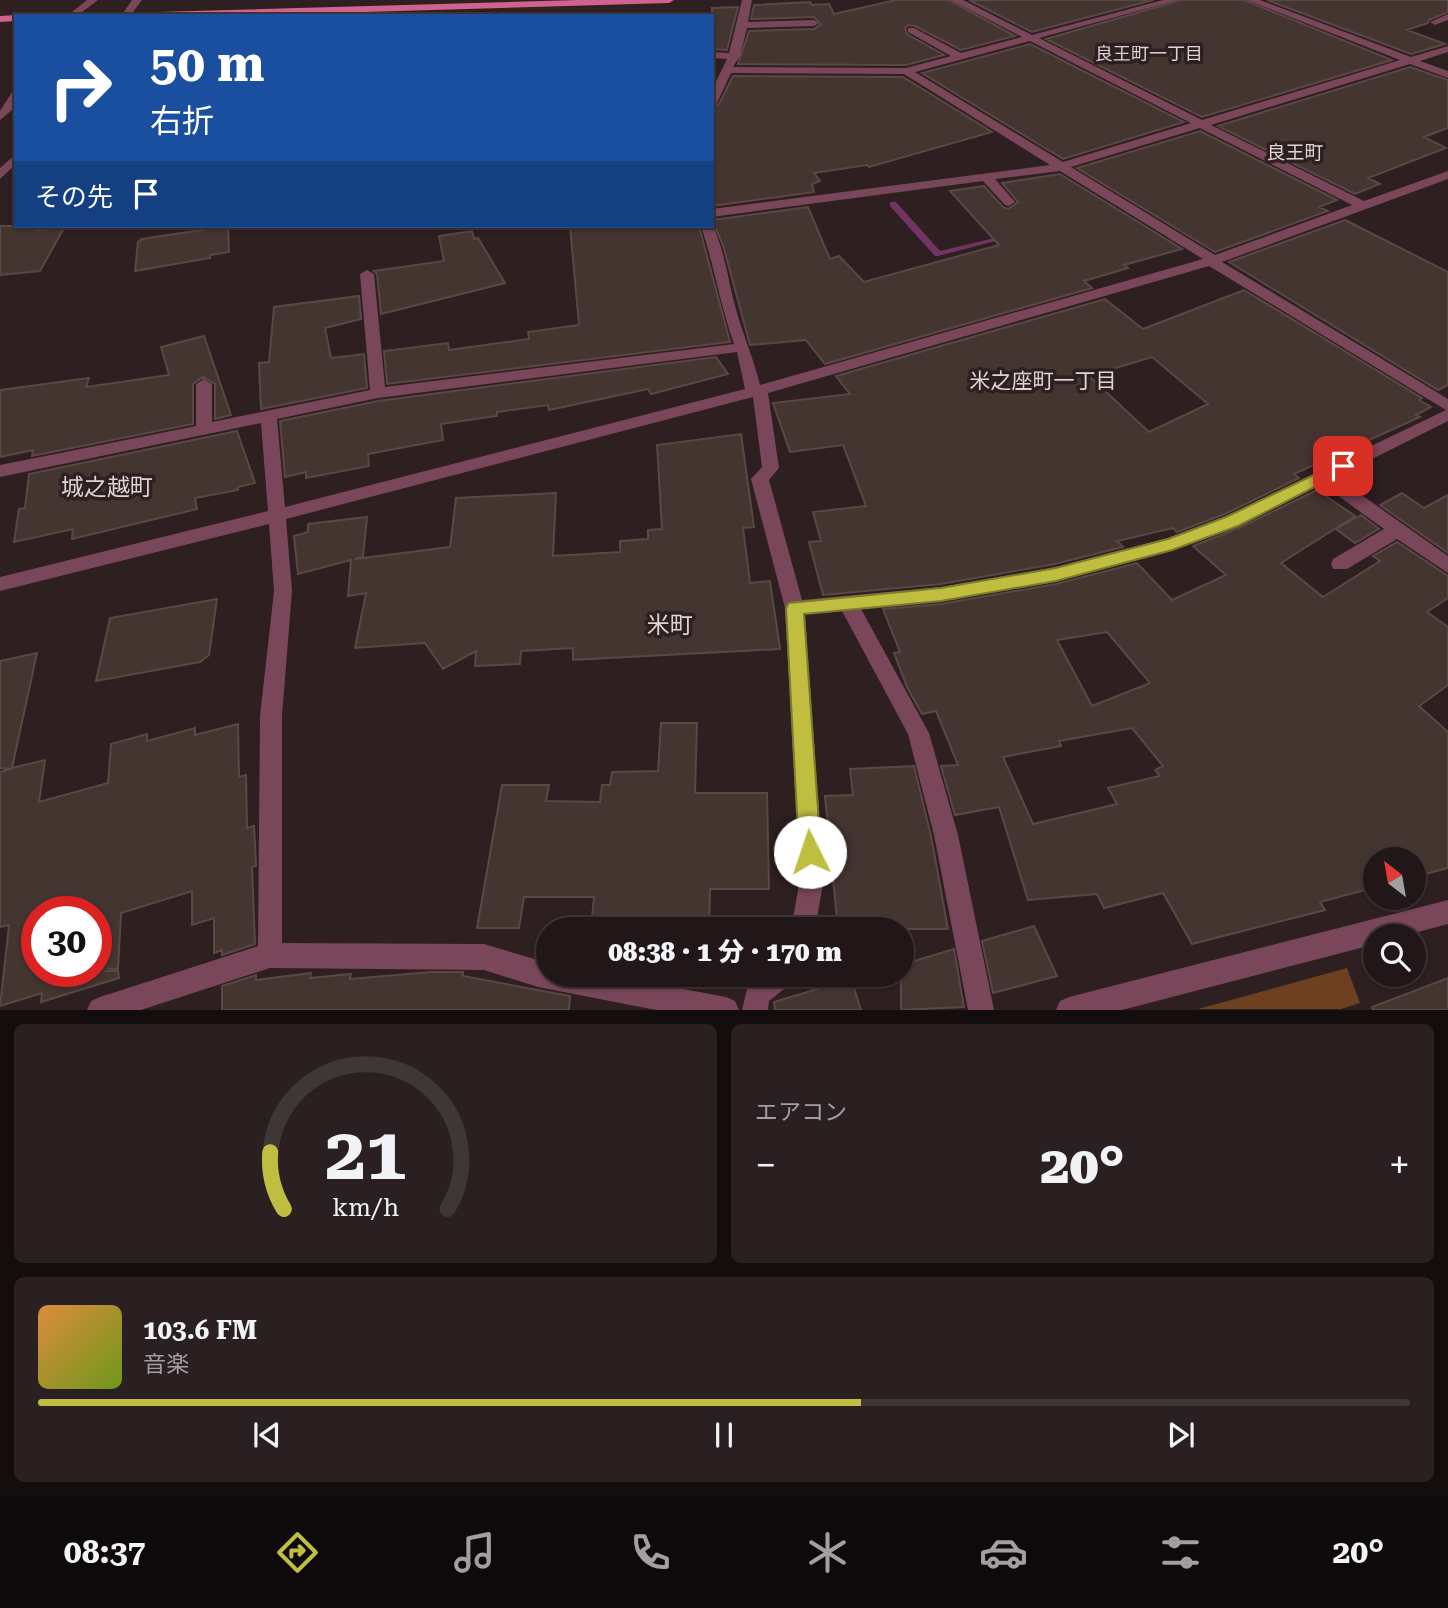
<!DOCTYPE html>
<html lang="ja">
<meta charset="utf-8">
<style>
:root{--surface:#221718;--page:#2a2021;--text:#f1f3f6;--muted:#a29fa2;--line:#3f3637;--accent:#bfbe41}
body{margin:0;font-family:"Roboto Serif","Noto Sans JP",serif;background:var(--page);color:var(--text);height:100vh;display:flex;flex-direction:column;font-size:26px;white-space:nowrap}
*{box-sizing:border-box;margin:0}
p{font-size:23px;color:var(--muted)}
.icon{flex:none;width:38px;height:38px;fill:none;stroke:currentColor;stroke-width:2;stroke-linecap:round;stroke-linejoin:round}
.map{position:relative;height:1010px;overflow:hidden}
.drawer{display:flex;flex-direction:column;gap:14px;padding:14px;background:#130d0d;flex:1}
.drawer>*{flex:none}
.top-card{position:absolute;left:14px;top:14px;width:700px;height:214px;border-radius:0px;box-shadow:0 2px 5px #0004,0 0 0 2px var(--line);background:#1a4fa0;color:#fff;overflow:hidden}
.needle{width:46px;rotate:329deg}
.tools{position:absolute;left:1363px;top:847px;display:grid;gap:14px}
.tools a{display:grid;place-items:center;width:63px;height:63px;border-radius:50%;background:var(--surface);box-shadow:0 2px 5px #0004,0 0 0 2px var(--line);font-size:35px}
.speed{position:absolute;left:21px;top:896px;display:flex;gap:14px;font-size:35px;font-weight:700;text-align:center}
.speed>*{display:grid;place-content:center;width:91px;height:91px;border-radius:50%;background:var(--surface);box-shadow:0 2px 5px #0004,0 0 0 2px var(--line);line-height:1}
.speed .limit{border:10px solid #d22;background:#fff;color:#111}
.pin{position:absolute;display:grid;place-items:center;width:60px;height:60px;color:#fff;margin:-30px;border-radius:14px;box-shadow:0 4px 10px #0006}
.me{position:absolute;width:77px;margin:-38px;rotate:356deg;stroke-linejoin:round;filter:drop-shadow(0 0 5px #0008)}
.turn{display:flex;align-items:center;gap:24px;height:147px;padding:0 21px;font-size:32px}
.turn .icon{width:91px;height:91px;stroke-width:2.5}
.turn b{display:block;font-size:49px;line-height:60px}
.then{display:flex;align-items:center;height:66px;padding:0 21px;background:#0003;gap:14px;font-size:26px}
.big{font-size:52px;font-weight:800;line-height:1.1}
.drawer .tile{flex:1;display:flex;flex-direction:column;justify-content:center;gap:10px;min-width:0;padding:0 24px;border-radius:10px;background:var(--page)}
.drawer .dial{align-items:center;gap:0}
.dial svg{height:182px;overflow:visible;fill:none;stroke:var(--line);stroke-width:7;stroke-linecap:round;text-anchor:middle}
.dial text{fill:var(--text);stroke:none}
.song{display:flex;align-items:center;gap:21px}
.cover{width:84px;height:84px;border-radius:10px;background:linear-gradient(135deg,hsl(30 70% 55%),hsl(80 70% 35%))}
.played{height:7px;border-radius:4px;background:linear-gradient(90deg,var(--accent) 60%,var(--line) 60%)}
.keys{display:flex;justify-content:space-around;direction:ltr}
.heat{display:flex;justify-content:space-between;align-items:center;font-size:38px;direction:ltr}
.drawer .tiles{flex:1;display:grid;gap:14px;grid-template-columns:1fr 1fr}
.tile:last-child{grid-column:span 2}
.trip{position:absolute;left:536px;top:917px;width:378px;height:70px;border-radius:35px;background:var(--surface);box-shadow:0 2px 5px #0004,0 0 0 2px var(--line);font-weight:800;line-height:70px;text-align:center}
.tabs{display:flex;height:112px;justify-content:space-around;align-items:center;background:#0e090a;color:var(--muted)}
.tabs .icon{width:49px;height:49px}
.tabs .current{color:var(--accent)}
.tabs b{font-size:32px;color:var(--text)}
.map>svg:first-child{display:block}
.green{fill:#6d4020}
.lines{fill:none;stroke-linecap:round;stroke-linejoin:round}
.stream{fill:#743463;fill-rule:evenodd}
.building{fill:#453531;stroke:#594844;stroke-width:2;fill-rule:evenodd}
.minor{fill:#7a4659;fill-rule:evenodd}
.major{fill:#cf638d;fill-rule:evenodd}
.route{fill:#bfbe41;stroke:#7c7c2a;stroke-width:2}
.labels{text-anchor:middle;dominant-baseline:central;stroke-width:7;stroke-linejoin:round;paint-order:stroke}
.far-neighbourhood-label{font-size:18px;fill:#ded4d4;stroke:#2e1f20}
.far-quarter-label{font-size:19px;fill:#ded4d4;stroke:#2e1f20}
.neighbourhood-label{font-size:21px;fill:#ded4d4;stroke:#2e1f20}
.quarter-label{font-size:23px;fill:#ded4d4;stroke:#2e1f20}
</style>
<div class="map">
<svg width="1448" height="1010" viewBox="0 0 1448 1010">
<rect width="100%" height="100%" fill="#2e1f20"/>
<path class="green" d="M1347,968l13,35 -19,6h-143z"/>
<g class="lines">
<path class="stream" d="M890,202h6l44,49 67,-16 4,2 -73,19h-3l-45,-50z"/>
</g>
<path class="building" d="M896,0h53l66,36 -54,14 -46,-24 -7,-1 -3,3 2,6 37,21 -38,10 -168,-1 11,-33 65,-2 7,-5 -7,-7 -63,2 3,-14 56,-3 2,3 17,-1 5,10z
M969,0h184l-121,32z
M1181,0h63l148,60 -190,57 -156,-78z
M1267,0h181v12l-19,8 -1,3 -21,7 38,14 -34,10z
M738,7l-11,43 -15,-1v-41z
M1030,44l154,78 -121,37 -141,-86z
M1410,67l38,13v48l-24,9 22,11 -78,30 12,6 -25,10 -137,-68z
M733,76l170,1 89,55 -123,35 -2,-2 -53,8 6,8 -8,3 2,8 -102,14v-98l7,-4z
M1200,131l137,69 -18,7 9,4 -113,41 -138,-84z
M1060,174l122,75 -58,16 4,3 -44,13 8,7 -267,76 -19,-24 -56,5 -27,-100 -11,-25 96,-13 22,52 9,-3 25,26 135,-37 -49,-54 34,-5 19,21 5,2 10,-7 -16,-19z
M1345,220l103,52v113l-10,5 -209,-128z
M0,226h40l-3,4 27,-2 -24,43 -40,4z
M228,226l1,26 -19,3v3l-75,13 3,-29 4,-3z
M570,226h129l31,116 -343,42 -3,-33 64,-8 1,7 80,-11 -1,-7 51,-7z
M472,231l2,8 4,-1 27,45 -124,31 -4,-40 -3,-3 70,-10 -5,-25z
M1244,290l178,108 -3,2 12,7 -15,8 4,2 -126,57 5,4 -74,36 -48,18 -4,-4 -56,13 6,6 -68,17 -114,20 -118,11 -14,-53 12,-1 -8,-29 53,-6 -23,-61 -53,7 -17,-49 77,-9 -14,-18 269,-77 38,30zM1152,357l56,47 -59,28 -60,-56z
M359,296l2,23 -36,9 6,30 33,-4 3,34 -106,21 -2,-46 10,-1 5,-55z
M204,336l27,79 -16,4v-35l-12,-7 -10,7v40l-161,32 1,-6 -33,7v-67l89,-12 -3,9 83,-12 -8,-28z
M716,357l12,17 -77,20 -3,-5 -99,21 -1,-5 -51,7v4l-56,8 2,16 -75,14 1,12 -63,12v-6l-21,5 -5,-56 98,-20z
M237,431l18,52 -17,4v3l-43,8 2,11 -125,30 1,-10 -59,13 5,-33 6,-1 4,-34z
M741,434l13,93 -11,1 7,55 20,-2 10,68 -207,11v-12l-52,3 -1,13 -45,2 1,-15 -33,18 -18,-26 -70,5 11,-55 -18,3 3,-36 -53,14 -4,-38 14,-4v-8l59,-7 -4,40 -8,2 95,-12 6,-49 100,-5 -3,63 67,-4v-11l28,-2v-9l14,-1 -5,-84z
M1317,490l38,26 -74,47 42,34 57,-36 -7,-5 24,-14 51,34v22l-21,14 21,15v58l-29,21 29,26v136l-34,9v-18h-38v28l-56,15 5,8 -133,34 -29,-51 -59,15 -7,-14 -69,6 -29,-93 -44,8 -14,-49 17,-1 -22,-54 -14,3 -15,-27 -13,-34 6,-1 -17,-43 58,-5 115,-20 81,-21 35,37 54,-25 -33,-29 46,-18zM1107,632l43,51 -58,23 -35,-66zM1132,728l31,38 -8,4 5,6 -52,12 9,16 -84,20 -30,-67 58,-11 -2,-5z
M1402,493l22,15 24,-13v58l-68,-48z
M1361,515l18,14 -24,14 -19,-14z
M217,599l-8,56 -9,7 -104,19 14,-63z
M37,653l-25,115 33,-8 -6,42 69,-19 3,-39 36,-10v7l48,-13v7l43,-11 1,53 7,-2 1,53 7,-2 2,40 -4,1 3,77 -33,11v-5l-8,3v-35l-22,7v-34l-71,22 -3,56 -22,-1v-56h-59v59h81l1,7 -78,24 1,-9 -42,13 9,-81 -9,2v-155l11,-3 -11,-1v-107z
M661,723h36l-2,70h72l2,96h-59l-1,40h-118l3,-32h-70l-5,31h-42l25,-143h47l-3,16 54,1 2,-17h8l2,-13 46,-1z
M914,766l17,70 17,93h-110l-13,-133 28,-1 -3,-26z
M1034,926l23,50 -64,17 -11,-52z
M954,949l10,58 -63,3v-45z
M431,972h32v4l107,20 -1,14h-347v-24l34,-11v5l55,-7 -1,5 41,-4 -1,5z
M1448,978v32h-75l-1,-3z
M851,979l10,31h-86l-1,-8z"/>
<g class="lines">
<path class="minor" d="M87,0h11l-21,16h-10z
M132,0h10l-12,16h-9z
M742,0h10l-4,22 66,-2 5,3 -5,3 -67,2 -7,28 -7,11 173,1 45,-12 -43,-24v-4h6l47,25 61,-16 -71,-37h12l69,35 131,-35h15l-139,38 163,82 198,-60 -153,-60h13l151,57 37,-11v6l-28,9 28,10v7l-38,-14 -199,61 153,76 84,-30v8l-226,83 226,137v22l-112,56 112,79v17l-51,-34 -50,30h-14l-2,-5 2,-5 51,-30 -62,-45 -84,42 -66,25 -116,30 -115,20 -80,8 68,124 29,102 36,175h-26l-34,-175 -26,-101 -66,-123 -37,3 19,265 -9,50h-24l9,-50 -15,-271 -34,-129 11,-12 -9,-70 -467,122 6,72 -10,125v227l202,1 64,19v12h61l117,22 9,4 4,9h-83l-118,-23 -54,-17 -214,-2 -129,42h-54l4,-9 9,-4 158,-51 2,-230 14,-125 -5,-67 -269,67v-14l268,-66 -7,-88 -261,54v-12l196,-39v-42l8,-5 8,5v38l158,-32 -10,-116 7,-4 7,4 11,113 349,-43c-14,-39 -20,-79 -33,-118l11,-2c14,29 16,59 25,89 7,24 17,47 23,72l443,-126 -143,-88 -65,8 20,23 -6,4 -4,-1 -22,-24 -271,36v-8l338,-44 -146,-91 -173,-1 -14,30 -5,3v-16l15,-31 -15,-1v-6l17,1zM1030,41l161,82 -128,39 -148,-90zM1200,128l152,77 -137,50 -144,-88zM1209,266l237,144 -220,106 -58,22 -112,29 -115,20 -139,13 -33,-120 10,-12 -11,-75zM737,352l8,37 -460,118 -8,-88 101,-21z
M1448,14v6l-13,5 -5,-3z
M16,91l-3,18 -13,11v-9l12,-19z
M16,154v10l-16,15v-11z
M1448,900v24l-45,12h-27v8l-254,66h-66l4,-9 9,-4z
M761,975h33l-4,9 -21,17 -1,9h-26l6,-25z"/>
<path class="major" d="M576,0h98l-5,3 -443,13h-108l4,-3z
M16,15l2,1h-2v5l-16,1v-6z"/>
</g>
<path class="route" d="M1343,461l5,2 3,3 -3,4 -110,56 -66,24 -116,31 -115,20 -137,13 17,238 -3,7 -8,3 -7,-3 -4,-7 -13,-244 3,-5 152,-15 115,-20 46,-12 66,-17 58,-22z"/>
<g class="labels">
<g class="far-neighbourhood-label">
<text x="1149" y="53">良王町一丁目</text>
</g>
<g class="far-quarter-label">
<text x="1295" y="152">良王町</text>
</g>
<g class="neighbourhood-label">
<text x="1043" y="381">米之座町一丁目</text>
</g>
<g class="quarter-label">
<text x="107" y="487">城之越町</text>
<text x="670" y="625">米町</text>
</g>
</g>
</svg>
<div class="tools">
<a><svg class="needle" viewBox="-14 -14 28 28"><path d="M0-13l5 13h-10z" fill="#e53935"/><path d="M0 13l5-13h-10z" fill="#a29fa2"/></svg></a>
<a><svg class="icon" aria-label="search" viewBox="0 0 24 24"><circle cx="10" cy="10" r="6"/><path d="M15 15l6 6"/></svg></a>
</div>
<div class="speed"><div class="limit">30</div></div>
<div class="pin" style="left:1343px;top:466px;background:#d93025"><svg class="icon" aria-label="arrive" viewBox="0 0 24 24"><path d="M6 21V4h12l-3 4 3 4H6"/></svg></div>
<svg class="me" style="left:810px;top:852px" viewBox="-20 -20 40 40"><circle r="19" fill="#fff"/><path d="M0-13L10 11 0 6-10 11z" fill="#bfbe41"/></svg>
<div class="trip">08:38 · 1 分 · 170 m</div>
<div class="top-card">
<div class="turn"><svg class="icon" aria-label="right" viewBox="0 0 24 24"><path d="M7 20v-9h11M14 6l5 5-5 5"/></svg><div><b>50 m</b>右折</div></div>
<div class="then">その先<svg class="icon" aria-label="arrive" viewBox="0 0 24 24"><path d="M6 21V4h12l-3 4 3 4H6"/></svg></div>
</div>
</div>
<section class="drawer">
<div class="tiles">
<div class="tile dial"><svg viewBox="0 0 100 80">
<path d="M14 69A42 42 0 1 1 86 69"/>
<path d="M14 69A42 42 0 0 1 8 44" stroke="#bfbe41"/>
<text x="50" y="56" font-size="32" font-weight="700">21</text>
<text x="50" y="72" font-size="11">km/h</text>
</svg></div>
<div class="tile"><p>エアコン</p>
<div class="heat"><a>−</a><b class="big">20°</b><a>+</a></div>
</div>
<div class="tile">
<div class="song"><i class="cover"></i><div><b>103.6 FM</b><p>音楽</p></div></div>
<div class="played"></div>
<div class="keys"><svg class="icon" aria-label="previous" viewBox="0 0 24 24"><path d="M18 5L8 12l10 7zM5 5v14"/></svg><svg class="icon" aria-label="pause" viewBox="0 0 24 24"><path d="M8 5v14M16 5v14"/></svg><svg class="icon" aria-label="next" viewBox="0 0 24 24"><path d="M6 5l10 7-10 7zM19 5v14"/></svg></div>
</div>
</div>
</section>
<nav class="tabs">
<b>08:37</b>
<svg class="icon current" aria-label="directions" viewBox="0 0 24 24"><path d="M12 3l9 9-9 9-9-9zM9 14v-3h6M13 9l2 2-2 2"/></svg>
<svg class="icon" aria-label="music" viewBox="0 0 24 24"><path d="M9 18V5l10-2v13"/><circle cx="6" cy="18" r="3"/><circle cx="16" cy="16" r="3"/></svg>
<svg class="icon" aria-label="phone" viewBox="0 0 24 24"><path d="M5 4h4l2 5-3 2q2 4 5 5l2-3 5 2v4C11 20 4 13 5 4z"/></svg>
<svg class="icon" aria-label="climate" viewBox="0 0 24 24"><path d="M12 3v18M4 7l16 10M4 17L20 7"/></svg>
<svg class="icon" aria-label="car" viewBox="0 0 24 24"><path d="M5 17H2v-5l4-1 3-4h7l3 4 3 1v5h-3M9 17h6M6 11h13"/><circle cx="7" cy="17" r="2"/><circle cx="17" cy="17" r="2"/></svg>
<svg class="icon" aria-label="filters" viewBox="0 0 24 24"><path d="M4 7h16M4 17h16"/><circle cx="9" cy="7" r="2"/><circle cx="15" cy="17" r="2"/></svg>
<b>20°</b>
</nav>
